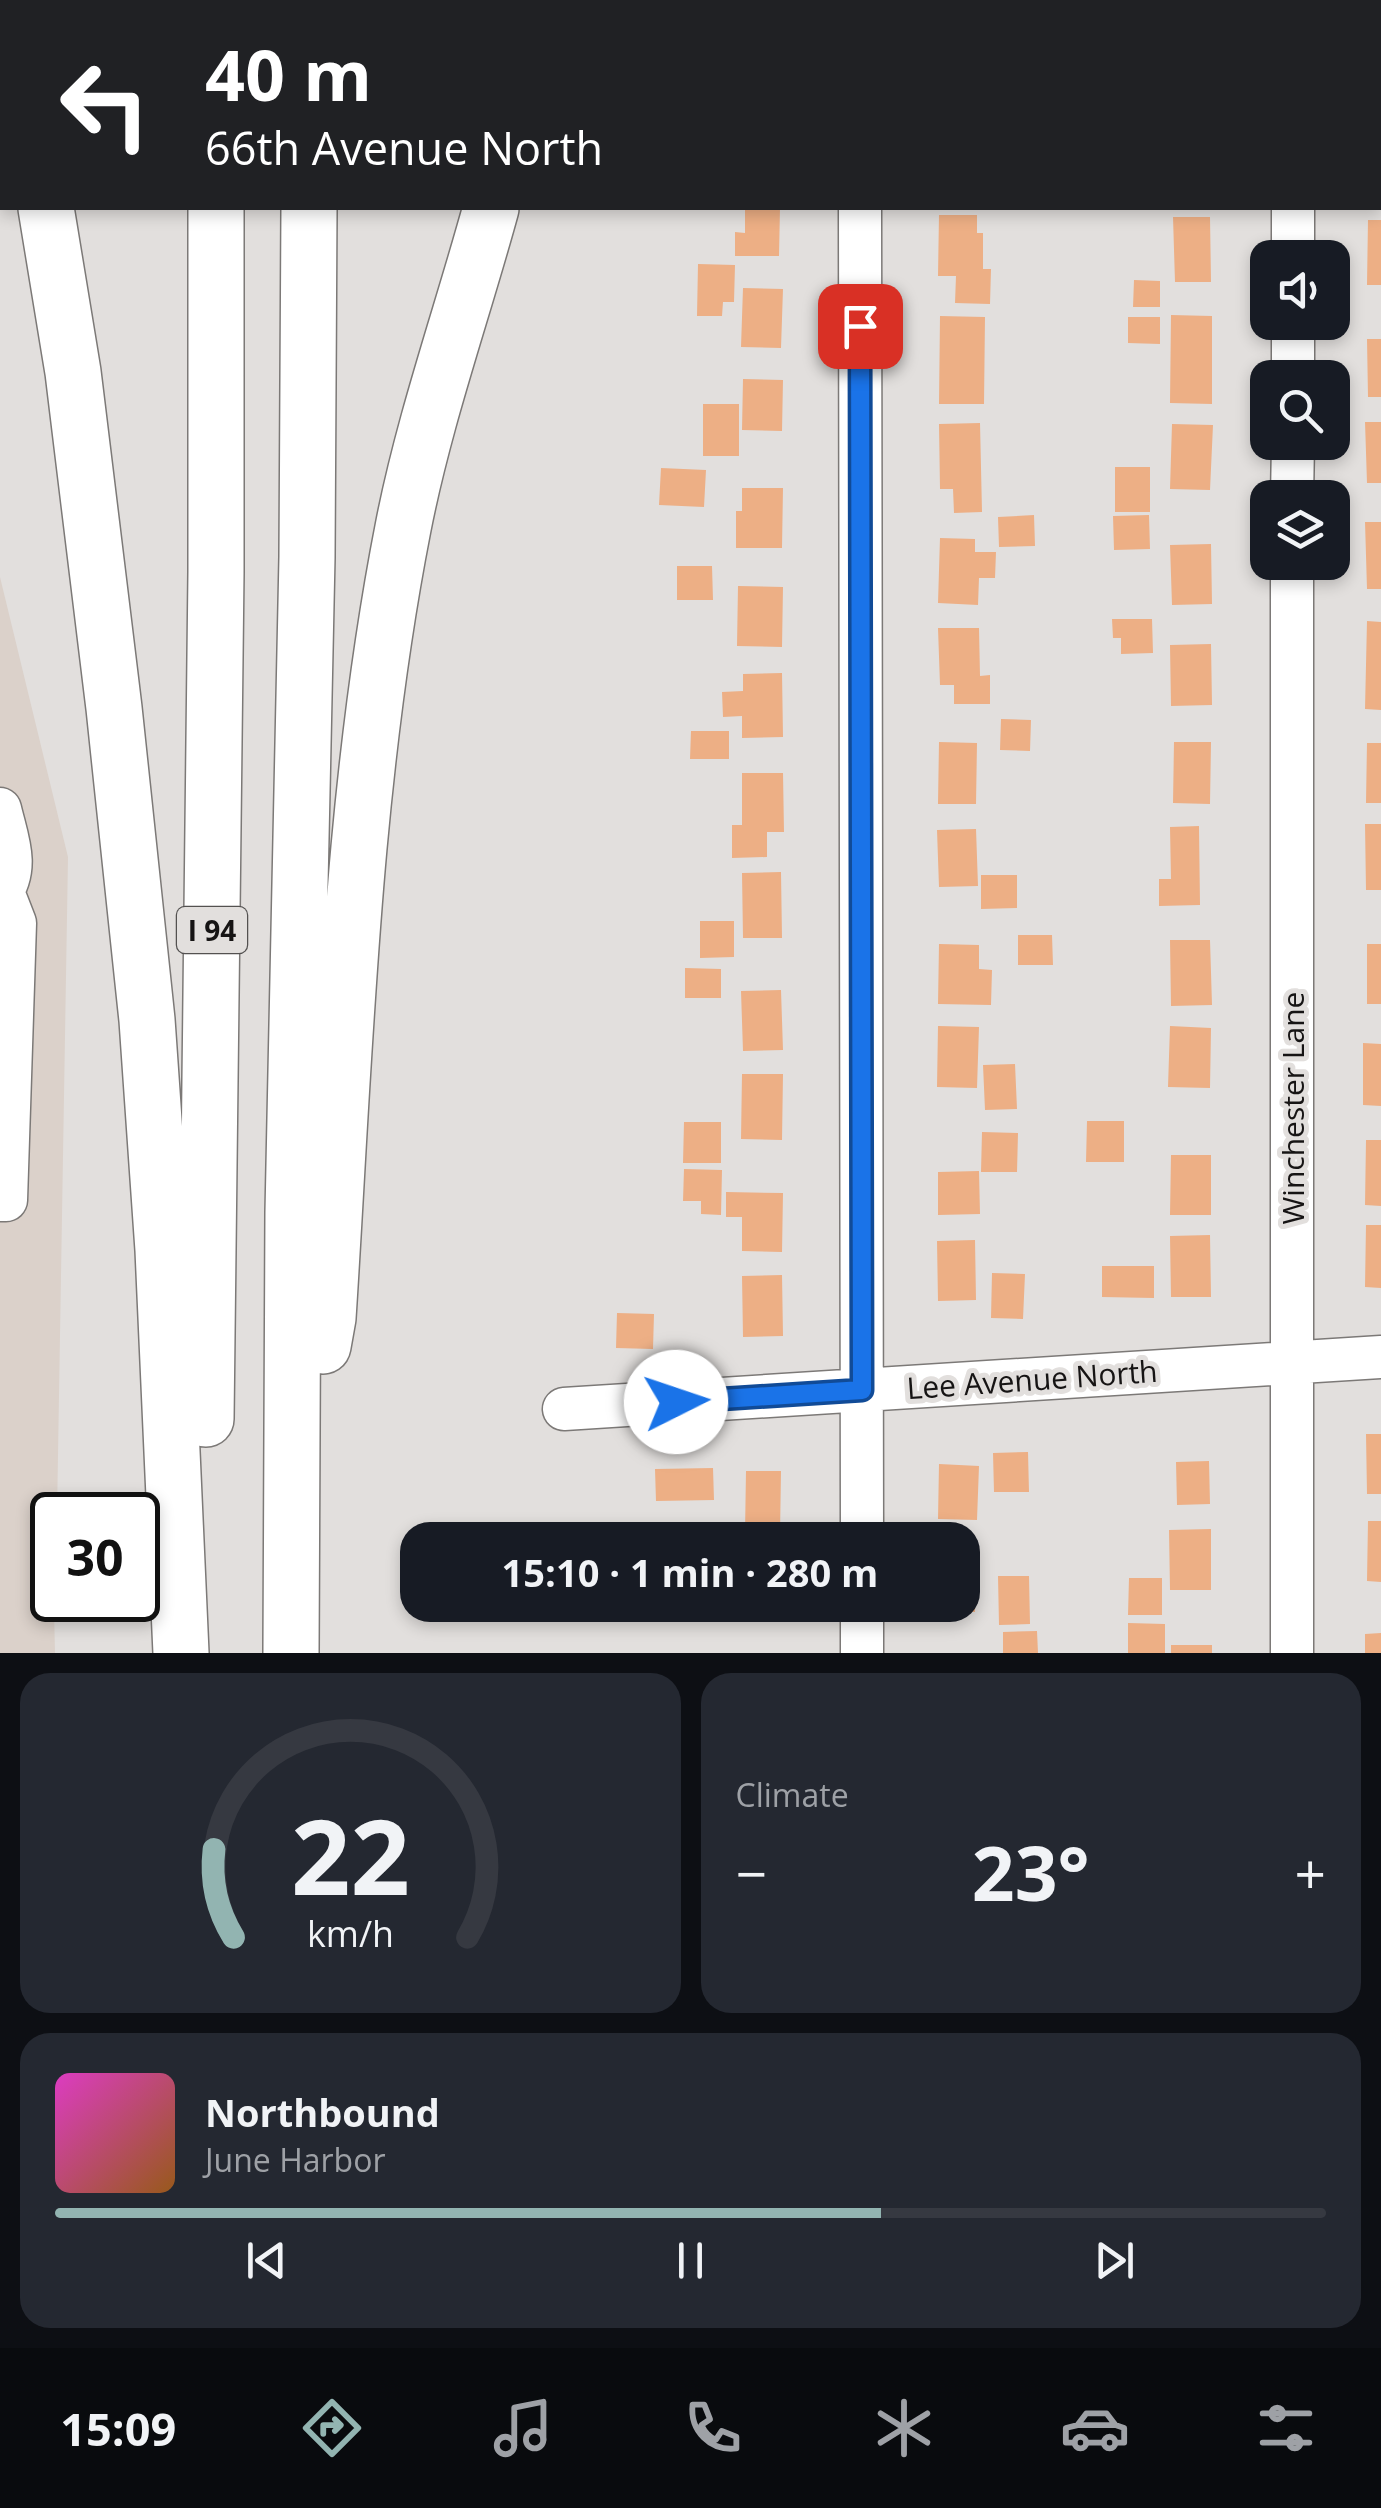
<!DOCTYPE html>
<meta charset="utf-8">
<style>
:root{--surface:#171b24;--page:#242831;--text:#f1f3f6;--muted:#9ea1a6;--line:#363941;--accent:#92b4b1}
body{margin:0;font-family:"Open Sans",sans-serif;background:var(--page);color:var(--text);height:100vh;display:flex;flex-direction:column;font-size:38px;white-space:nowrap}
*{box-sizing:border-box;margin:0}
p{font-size:32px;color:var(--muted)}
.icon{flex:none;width:55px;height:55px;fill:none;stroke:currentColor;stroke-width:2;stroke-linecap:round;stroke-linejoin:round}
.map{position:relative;height:1653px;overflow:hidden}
.drawer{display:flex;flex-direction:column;gap:20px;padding:20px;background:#0d0f14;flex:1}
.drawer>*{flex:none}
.top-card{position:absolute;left:0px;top:0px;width:1382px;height:210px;box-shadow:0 5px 15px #0003;background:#202124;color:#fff;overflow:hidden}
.tools{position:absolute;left:1250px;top:240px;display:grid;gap:20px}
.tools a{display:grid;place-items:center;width:100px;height:100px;border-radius:20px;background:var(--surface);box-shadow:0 5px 15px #0003;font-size:50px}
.speed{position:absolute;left:30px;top:1492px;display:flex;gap:20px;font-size:50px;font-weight:700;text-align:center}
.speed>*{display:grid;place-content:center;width:130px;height:130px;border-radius:50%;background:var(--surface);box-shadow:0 5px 15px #0003;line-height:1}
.speed .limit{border:5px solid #111;border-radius:15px;background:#fff;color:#111}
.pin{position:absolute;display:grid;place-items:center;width:85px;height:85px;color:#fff;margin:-42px;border-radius:20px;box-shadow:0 5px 15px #0006}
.me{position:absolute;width:110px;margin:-55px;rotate:86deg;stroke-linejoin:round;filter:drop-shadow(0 0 8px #0008)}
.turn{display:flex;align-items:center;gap:35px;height:210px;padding:0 40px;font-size:45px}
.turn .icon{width:130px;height:130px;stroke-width:2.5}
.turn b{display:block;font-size:70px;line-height:85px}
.big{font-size:75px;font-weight:700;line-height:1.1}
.drawer .tile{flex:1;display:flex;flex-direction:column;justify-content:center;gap:15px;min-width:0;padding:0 35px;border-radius:30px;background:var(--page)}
.drawer .dial{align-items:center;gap:0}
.dial svg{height:260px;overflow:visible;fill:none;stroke:var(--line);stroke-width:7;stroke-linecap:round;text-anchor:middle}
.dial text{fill:var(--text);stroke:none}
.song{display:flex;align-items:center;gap:30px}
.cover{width:120px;height:120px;border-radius:15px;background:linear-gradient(135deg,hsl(310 70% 55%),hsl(30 70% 35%))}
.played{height:10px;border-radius:5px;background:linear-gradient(90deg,var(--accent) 65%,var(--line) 65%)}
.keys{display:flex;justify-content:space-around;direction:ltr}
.heat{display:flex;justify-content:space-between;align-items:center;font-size:55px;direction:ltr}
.drawer .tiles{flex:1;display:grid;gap:20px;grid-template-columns:1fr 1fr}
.tile:last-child{grid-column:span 2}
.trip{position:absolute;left:400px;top:1522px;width:580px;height:100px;border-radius:30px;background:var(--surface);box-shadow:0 5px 15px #0003;font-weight:700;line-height:100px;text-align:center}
.tab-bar{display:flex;height:160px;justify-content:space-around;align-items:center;background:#090b0e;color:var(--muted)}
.tab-bar .icon{width:70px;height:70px}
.tab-bar .on{color:var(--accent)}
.tab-bar b{font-size:45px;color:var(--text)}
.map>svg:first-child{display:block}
.built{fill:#dbd1ca}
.building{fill:#edaf85}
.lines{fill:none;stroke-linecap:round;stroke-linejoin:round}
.minor-casing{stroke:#7c7977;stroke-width:45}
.highway-casing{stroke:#7c7977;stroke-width:58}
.minor{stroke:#fff;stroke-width:42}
.highway{stroke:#fff;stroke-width:55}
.route-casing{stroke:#114b97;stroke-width:25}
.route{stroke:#1a73e8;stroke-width:18}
.labels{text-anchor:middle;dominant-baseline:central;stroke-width:10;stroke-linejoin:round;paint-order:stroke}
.shield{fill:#e2dfdd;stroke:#535150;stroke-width:2.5}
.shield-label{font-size:28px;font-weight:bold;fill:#161414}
.street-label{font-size:30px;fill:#161414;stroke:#e2dfdd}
</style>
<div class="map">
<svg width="1381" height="1653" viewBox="0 0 1381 1653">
<rect width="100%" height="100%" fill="#e2dfdd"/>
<path class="built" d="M0,577l68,280 -11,658h-5l3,138h-55z"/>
<path class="building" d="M745,208h35l-1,48h-44v-24l10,1z
M939,215h38v18h6v36h8l-1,35 -35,-1 1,-27h-18z
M1173,217h37l1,65h-36z
M1368,220h13v65h-14z
M698,264l37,1 -1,37h-11l-1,14h-25z
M1134,280l26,1v26h-27z
M743,288l40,1 -2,59 -40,-1z
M1171,315l41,1v88l-42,-1z
M940,316l45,1 -1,87h-45z
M1128,317h32v27l-32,-1z
M1367,339h14v58h-13z
M743,379l40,1 -1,51 -40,-1z
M703,404h36v52h-36z
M1365,422h16v61h-14z
M980,423l2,89 -28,1 -1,-24h-13l-1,-65z
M1172,424l41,1 -3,65 -40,-1z
M1115,467h35v45h-35z
M661,468l45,2 -2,37 -45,-2z
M742,488h41l-1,60h-46v-37h6z
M1034,515l1,31 -36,1 -1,-30z
M1149,515l1,34 -36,1 -1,-34z
M1365,522h16v67h-14z
M940,538l35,1v13h21l-1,26h-16l-1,27 -40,-2z
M1211,544l1,60 -40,1 -2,-60z
M677,566h35l1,34h-36z
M738,586l45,1 -1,60 -45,-1z
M1112,619h40l1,34 -32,1v-16h-8z
M1367,621l14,1v88l-16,-1z
M938,628h41l1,48 10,-1v29h-36v-19h-14z
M1211,644l1,61 -41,1 -1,-61z
M782,673l1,64 -41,1v-22l-19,1 -1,-25 21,-1v-17z
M1001,719l30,1 -1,31 -30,-1z
M691,731h38v28h-39z
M939,742l38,1 -1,61h-38z
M1174,742h37l-1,62 -37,-1z
M1367,743h14v60h-15z
M742,773h41l1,59h-17v25l-35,1v-33h10z
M1365,824h16v66h-15z
M1199,826l1,79 -41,1v-27h12l-1,-52z
M976,829l2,57 -39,1 -2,-57z
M781,872l1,66h-39l-1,-65z
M981,875h36v33l-36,1z
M700,921h34v36l-34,1z
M1018,935h34l1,30h-35z
M1170,940h40l2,65 -41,1z
M939,944l40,1v24l13,1 -1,35 -53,-1z
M1367,944h14v60h-14z
M685,968l36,1v29h-36z
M781,990l2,60 -40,1 -2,-60z
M938,1026l41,1 -2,61 -40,-1z
M1170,1026l41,2 -1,60 -42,-1z
M1363,1043l18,1v62l-18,-1z
M1015,1064l2,45 -32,1 -2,-45z
M742,1074h41l-1,66 -41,-1z
M1087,1121h37v41h-38z
M684,1122h37v41h-38z
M982,1132l36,1 -1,39h-36z
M1366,1140h15v66l-16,-1z
M1171,1155h40v60h-41z
M684,1169l38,1 -1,45 -20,-1v-13h-18z
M979,1171l1,43 -42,1v-43z
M726,1192l57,1 -1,59 -40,-1v-34h-16z
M1366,1225h15v63l-16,-1z
M1210,1235l1,62h-40l-1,-61z
M975,1240l1,60 -38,1 -1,-60z
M1102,1266h52v32l-52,-1z
M992,1273l33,1 -2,45 -32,-1z
M782,1275l1,61 -40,1 -1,-61z
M617,1313l37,1 -1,35 -37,-1z
M1366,1434h15v60h-14z
M1028,1452l1,40h-35l-1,-39z
M1209,1461l1,43 -33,1 -1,-43z
M939,1464l40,2 -2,54 -39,-1z
M713,1468l1,32 -58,1 -1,-32z
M746,1471h35l-1,63 -35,-1z
M1368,1521h13v61l-14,-1z
M1211,1529v61h-41l-1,-60z
M962,1545h14l-1,67 -36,-1v-6h23z
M998,1576h31l1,48 -31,1z
M1129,1578h33v37h-34z
M742,1605h41v13l-42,-1z
M1128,1623l37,1v29h-37z
M1037,1631l1,22h-35v-21z
M1381,1633v20h-16v-19z
M1171,1645h41v8h-41z"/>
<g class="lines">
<g class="minor-casing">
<path id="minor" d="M859,0v2
M1293,2v-2
M860,208l2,1332
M1293,258v-50
M1293,378v-56
M1292,498l1,-56
M0,809c7,30 20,58 0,86
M0,1200h6l9,-277 -12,-31
M564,1409l817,-52
M862,1653v-48
M1292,1653v-1091"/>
</g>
<g class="highway-casing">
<path id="highway" d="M1,0l1,6
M216,0v2
M310,2v-2
M553,2l1,-2
M46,208l27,164 41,336 33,312 16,230 18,403
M323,1346l5,-28c17,-264 24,-530 75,-790 21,-108 59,-214 88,-320
M206,1419l10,-847v-364
M291,1653l2,-441 14,-655 2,-349"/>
</g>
<use href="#minor" class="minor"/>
<use href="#highway" class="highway"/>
</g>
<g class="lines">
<g class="route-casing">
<path id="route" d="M676,1402l186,-12 -2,-1064"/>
</g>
<use href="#route" class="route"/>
</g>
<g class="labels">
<rect class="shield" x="177" y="907" width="70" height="46" rx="8"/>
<g class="shield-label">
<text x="212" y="930">I 94</text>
</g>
<g class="street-label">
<text transform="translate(1292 1108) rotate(-90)">Winchester Lane</text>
<text transform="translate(1032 1379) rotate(-4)">Lee Avenue North</text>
</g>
</g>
</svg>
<div class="tools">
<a><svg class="icon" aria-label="sound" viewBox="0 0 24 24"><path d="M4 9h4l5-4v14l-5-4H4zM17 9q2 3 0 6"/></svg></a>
<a><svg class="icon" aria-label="search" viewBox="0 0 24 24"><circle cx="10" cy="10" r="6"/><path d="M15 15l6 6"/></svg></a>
<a><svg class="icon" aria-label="layers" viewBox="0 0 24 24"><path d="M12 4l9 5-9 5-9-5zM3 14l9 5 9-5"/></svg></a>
</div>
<div class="speed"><div class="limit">30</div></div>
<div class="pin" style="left:860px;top:326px;background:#d93025"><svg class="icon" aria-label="arrive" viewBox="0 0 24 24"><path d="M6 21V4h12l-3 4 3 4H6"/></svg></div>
<svg class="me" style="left:676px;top:1402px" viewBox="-20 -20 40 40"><circle r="19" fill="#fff"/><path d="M0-13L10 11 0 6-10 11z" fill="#1a73e8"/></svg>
<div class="trip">15:10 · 1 min · 280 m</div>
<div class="top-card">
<div class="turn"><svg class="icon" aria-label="left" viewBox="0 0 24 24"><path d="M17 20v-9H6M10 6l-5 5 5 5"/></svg><div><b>40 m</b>66th Avenue North</div></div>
</div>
</div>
<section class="drawer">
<div class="tiles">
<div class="tile dial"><svg viewBox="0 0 100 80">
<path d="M14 69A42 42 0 1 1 86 69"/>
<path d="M14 69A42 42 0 0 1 8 42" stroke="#92b4b1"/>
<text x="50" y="56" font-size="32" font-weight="700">22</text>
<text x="50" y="72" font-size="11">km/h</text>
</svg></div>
<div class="tile"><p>Climate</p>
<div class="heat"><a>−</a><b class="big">23°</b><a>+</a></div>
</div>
<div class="tile">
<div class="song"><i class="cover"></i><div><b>Northbound</b><p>June Harbor</p></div></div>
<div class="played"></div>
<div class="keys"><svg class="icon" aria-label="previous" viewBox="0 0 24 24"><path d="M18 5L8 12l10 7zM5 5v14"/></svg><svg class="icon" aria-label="pause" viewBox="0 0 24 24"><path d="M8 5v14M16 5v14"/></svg><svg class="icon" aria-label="next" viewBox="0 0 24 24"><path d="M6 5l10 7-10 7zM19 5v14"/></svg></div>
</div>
</div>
</section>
<nav class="tab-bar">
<b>15:09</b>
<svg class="icon on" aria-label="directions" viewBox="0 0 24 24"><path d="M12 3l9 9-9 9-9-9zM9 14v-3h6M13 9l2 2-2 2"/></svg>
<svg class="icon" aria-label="music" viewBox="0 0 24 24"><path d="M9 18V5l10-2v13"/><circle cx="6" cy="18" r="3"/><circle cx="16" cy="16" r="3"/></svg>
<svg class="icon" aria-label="phone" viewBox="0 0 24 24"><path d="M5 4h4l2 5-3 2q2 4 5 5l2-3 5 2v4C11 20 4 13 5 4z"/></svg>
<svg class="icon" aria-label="climate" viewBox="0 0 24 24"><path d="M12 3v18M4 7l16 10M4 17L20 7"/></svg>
<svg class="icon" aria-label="car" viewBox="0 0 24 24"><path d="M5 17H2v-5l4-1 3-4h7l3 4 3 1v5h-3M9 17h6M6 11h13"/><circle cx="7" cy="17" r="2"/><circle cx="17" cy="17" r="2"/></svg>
<svg class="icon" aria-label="filters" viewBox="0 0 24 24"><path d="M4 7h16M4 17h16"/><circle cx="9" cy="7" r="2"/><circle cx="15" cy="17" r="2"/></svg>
</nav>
